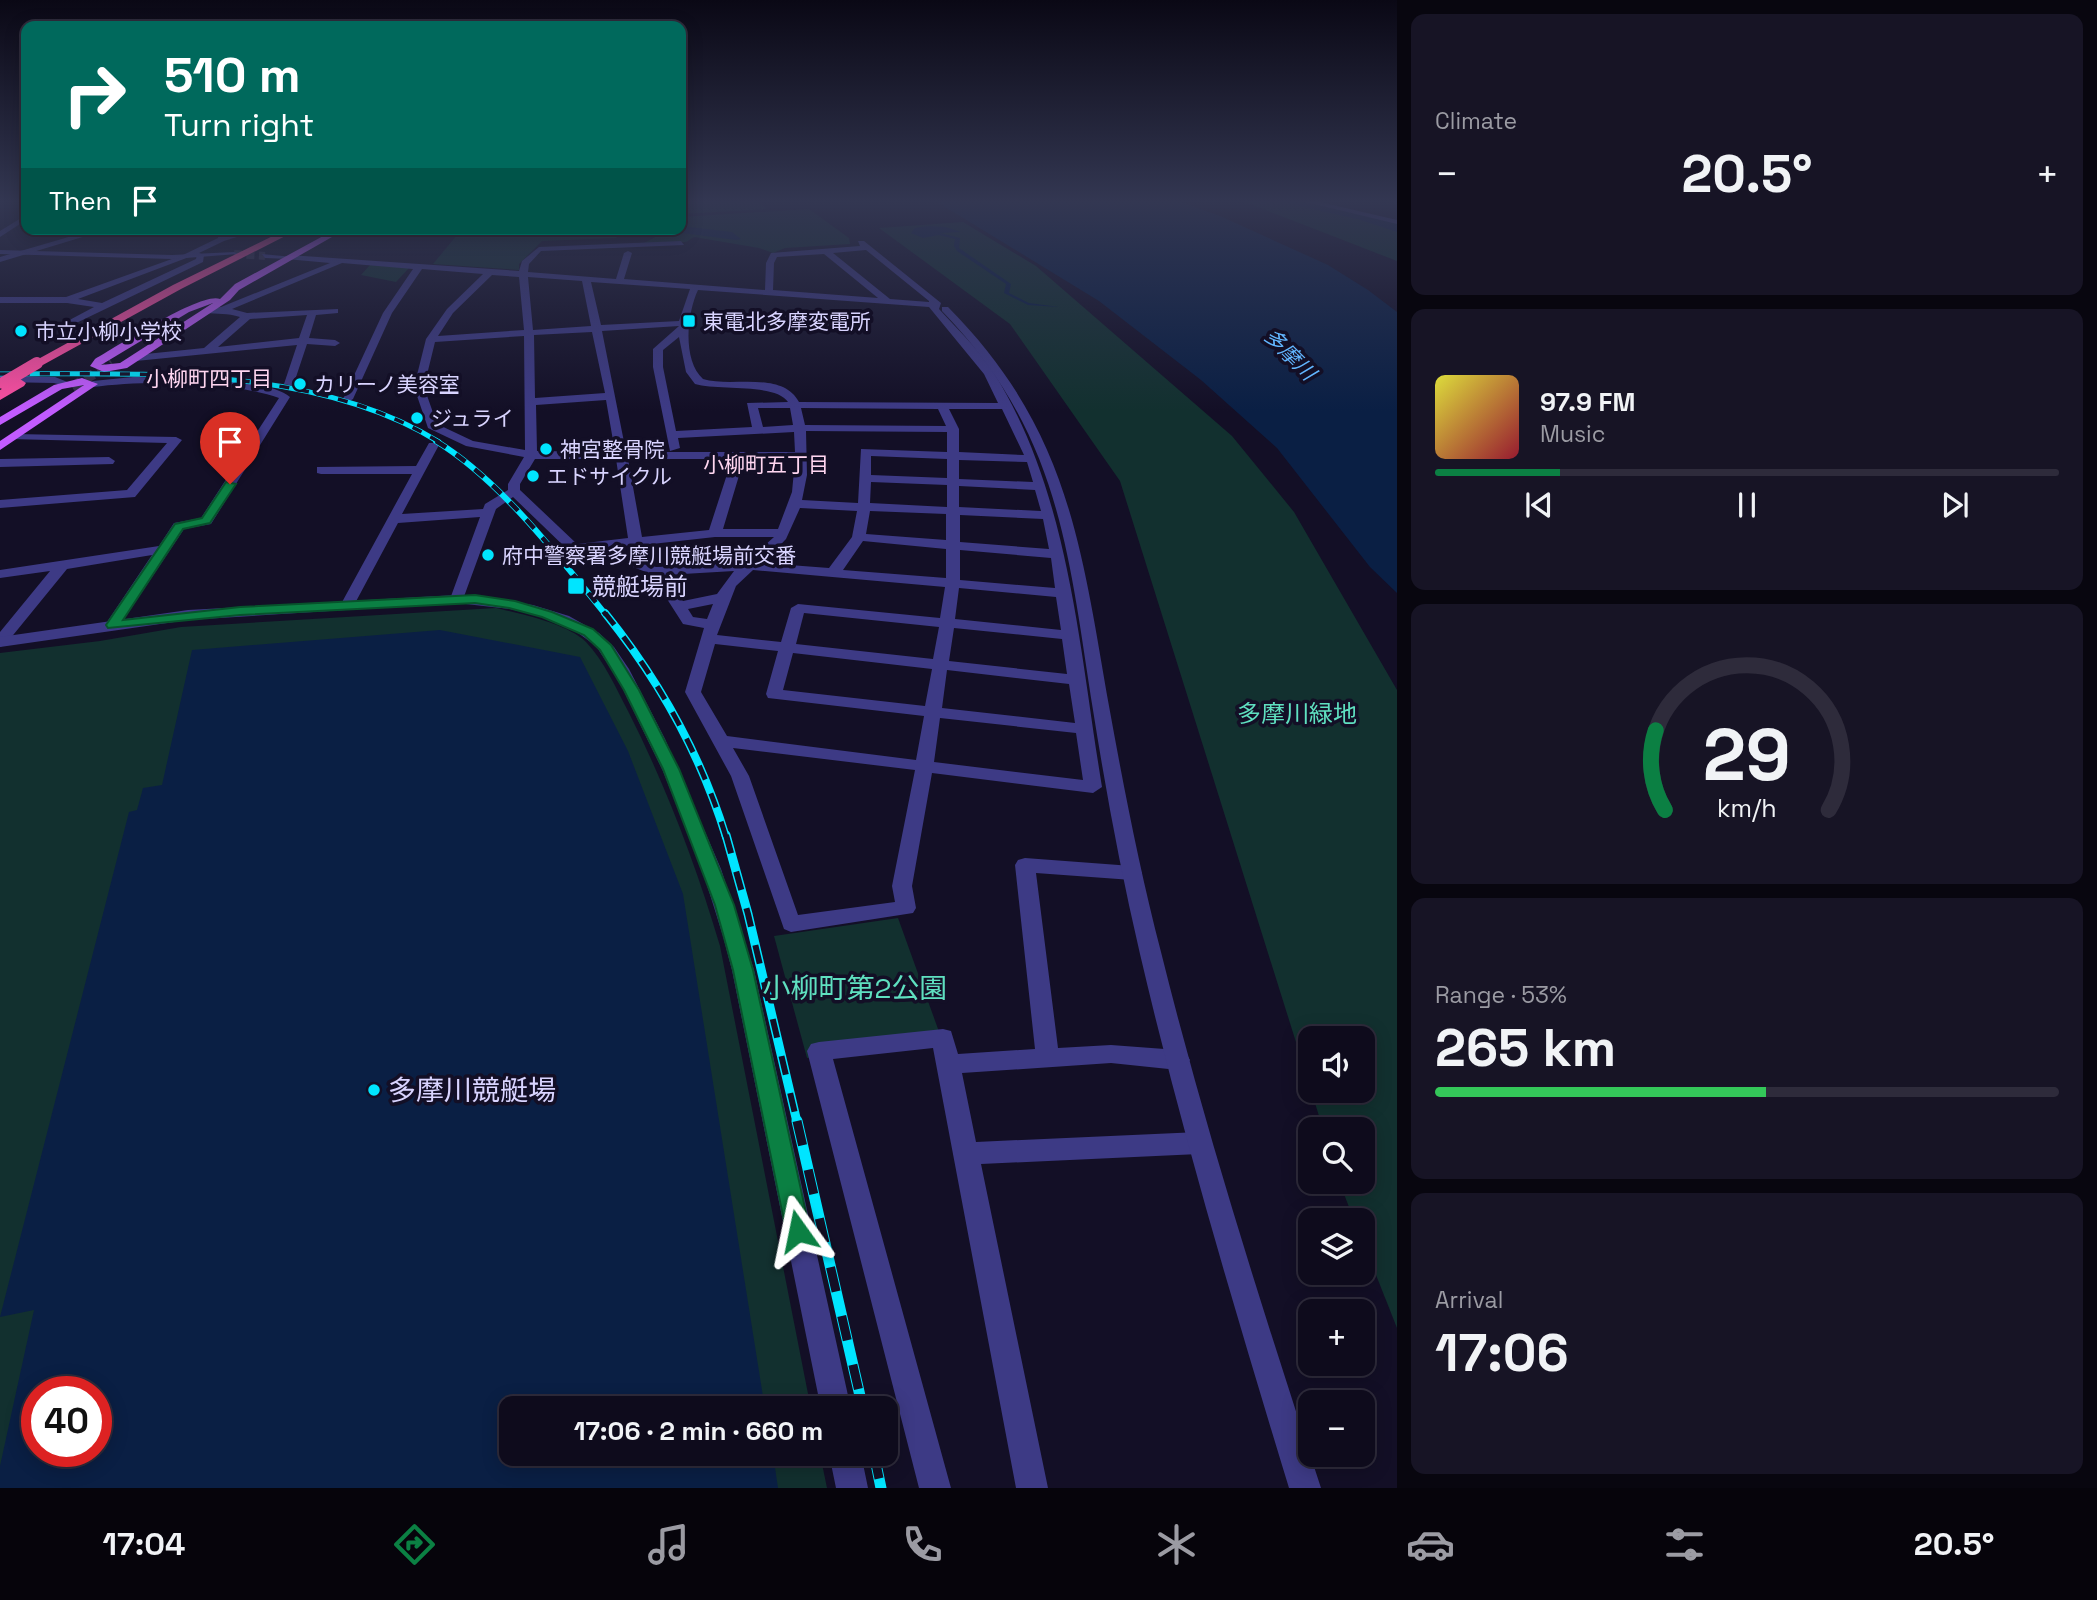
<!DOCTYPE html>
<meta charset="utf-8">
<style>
:root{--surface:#0e0b1c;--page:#171425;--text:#f1f3f6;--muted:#9b9ba3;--line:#2e2b3b;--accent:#0b8043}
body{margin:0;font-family:"Space Grotesk","Noto Sans JP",sans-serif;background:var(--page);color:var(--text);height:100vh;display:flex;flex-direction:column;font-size:26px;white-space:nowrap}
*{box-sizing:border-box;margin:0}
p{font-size:23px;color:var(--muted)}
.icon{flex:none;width:38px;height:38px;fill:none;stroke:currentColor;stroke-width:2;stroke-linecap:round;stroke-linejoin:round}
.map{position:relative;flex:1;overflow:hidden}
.side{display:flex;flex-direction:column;gap:14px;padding:14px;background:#08060f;width:700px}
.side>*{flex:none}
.top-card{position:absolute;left:21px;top:21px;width:665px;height:214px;border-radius:14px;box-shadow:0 4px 18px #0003,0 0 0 2px var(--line);background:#00695c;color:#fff;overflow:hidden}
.tools{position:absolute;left:1298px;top:1026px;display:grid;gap:14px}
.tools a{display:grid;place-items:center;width:77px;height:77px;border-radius:14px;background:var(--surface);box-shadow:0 4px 18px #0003,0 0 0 2px var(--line);font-size:35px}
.speed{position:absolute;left:21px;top:1376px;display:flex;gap:14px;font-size:35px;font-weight:700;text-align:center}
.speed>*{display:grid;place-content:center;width:91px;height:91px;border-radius:50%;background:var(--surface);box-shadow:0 4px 18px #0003,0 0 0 2px var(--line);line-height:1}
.speed .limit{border:10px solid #d22;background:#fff;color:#111}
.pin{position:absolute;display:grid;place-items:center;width:60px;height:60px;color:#fff;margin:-72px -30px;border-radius:50% 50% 50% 0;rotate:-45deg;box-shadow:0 0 7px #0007}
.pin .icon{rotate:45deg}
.me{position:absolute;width:77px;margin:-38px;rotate:348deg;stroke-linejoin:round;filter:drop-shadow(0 0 5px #0008)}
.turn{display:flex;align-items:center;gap:24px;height:147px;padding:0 28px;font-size:32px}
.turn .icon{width:91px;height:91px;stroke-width:2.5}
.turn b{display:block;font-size:49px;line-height:60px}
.then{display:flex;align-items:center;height:66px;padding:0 28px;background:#0003;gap:14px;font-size:26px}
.big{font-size:52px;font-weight:600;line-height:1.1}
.side .card{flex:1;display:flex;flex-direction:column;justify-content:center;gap:10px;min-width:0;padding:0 24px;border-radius:14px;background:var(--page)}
.side .dial{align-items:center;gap:0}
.dial svg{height:182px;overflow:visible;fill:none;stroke:var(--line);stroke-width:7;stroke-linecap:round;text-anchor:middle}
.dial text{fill:var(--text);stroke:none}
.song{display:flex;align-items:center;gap:21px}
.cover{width:84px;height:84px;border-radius:10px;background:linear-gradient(135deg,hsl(60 70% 55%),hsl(350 70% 35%))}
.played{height:7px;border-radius:4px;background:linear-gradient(90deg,var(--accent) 20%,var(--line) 20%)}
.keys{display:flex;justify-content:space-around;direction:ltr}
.heat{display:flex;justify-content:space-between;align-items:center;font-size:38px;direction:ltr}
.charge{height:10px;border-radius:5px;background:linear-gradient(90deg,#34c759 53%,var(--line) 0)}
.trip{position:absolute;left:499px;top:1396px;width:399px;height:70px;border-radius:14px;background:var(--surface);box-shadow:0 4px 18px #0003,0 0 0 2px var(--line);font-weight:600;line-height:70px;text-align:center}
.menu{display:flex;height:112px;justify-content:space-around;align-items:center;background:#06040b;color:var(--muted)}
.menu .icon{width:49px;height:49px}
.menu .on{color:var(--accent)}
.menu b{font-size:32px;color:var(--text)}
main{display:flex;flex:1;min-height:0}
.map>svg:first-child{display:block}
.green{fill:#12302f;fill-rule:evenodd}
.water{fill:#0a1f44;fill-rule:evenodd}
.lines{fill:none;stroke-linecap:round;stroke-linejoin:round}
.stream{stroke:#0a1f44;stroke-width:2.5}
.river{fill:#0a1f44;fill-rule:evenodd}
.tertiary-tunnel{stroke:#312d47;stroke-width:8;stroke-dasharray:8 4.5;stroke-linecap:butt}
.primary-tunnel{stroke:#312d47;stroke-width:10;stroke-dasharray:10 5;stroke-linecap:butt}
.minor{fill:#3d3a85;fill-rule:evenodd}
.tertiary{fill:#3d3a85;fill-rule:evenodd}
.primary{fill:#c25bff;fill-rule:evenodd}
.motorway{fill:#ff4fa3;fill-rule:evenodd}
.rail-far4-casing{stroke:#00e5ff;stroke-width:5}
.rail-far3-casing{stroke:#00e5ff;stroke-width:6}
.rail-far2-casing{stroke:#00e5ff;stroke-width:8}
.rail-far1-casing{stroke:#00e5ff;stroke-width:9}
.rail-casing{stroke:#00e5ff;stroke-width:11}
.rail-far4{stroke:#130f26;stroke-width:3.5;stroke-dasharray:10;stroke-linecap:butt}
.rail-far3{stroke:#130f26;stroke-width:4.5;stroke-dasharray:12;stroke-linecap:butt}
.rail-far2{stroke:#130f26;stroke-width:5;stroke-dasharray:15;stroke-linecap:butt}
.rail-far1{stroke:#130f26;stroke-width:6;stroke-dasharray:19;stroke-linecap:butt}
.rail{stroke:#130f26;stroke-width:9;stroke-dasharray:25;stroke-linecap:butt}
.motorway-bridge{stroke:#ff4fa3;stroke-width:12}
.route{fill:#0b8043;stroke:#07532c;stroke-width:2}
.poi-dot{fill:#00e5ff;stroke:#130f26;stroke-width:2.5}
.labels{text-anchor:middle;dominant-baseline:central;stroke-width:7;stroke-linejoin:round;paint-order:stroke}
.far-poi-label{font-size:21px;fill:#d9d4ff;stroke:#130f26;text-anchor:start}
.far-water-label{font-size:21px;font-style:italic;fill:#62b6ff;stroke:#130f26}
.far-neighbourhood-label{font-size:21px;fill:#ffd6f0;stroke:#130f26}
.poi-label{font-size:24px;fill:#d9d4ff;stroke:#130f26;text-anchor:start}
.park-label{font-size:24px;fill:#5fe0c0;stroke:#130f26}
.near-park-label{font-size:28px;fill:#5fe0c0;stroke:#130f26}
.near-poi-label{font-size:28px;fill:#d9d4ff;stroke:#130f26;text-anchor:start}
</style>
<main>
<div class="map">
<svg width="1397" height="1488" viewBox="0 0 1397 1488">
<rect width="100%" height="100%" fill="#130f26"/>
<path class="green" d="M681,202h78l8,7 -86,5z
M1245,202h58l86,19 8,4v36z
M809,209l40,29 1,6 -65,4 -12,5 -14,-5 -65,-11 -8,5 -42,1 17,-9 -42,1 -3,3 -74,3 -23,23v6l-86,-6 29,-35h219v-12z
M963,222l73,44 196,170 62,76 103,178v638l-34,-86v-22h-9l-15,-39h24v-52h-40l-12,-39h52v-52h-52v52l-191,-609 -110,-157 -131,-96z
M370,265l39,3 -13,14 -35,-7z
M496,608c25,6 72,16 90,34 18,19 30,46 42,69 38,75 68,154 92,235l91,463h-300v45h309l7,34h-827v-835l100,-12 81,-14zM37,1391h59v60h-59z
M898,918l44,122 -135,18 -33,-122z"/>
<path class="water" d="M937,202h244l39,14 108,49 40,25 29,22v281l-27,-26 -93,-119 -76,-68 -102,-79z
M681,226l51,6 9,7 -5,1 -77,-10 22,-1z
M928,226l17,1 16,5 -21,1 20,5 -1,10 52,36 -2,9 20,10 30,4 -31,-2 -24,-12 2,-9 -49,-33 -3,-5 1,-7 -16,-4 -16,3 -12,-5 4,-5z
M440,630l140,27 48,94 55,143 82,515h-254v45h262l5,34h-778v-22l34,-156 -34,7 129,-505 8,-2 6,-22 19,-3 30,-135zM37,1391h59v60h-59z"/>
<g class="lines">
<path class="stream" d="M1393,202l4,2"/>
<path class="river" d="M1282,202c40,0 77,9 115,22v8l-36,-12z"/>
<path class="tertiary-tunnel" d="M234,254l31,2"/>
<path class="primary-tunnel" d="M72,387l40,-24"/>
<path class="minor" d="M96,229h13l-109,33v-5z
M220,229h8l-2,6 22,-6h14l-38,12 -25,12 5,2 -1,7 -133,64 -8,-2 32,-17 -27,-4h-67v-6h66l117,-42 35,-17zM197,254l-1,5 -94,44 -24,-4z
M681,241l3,4 -143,6 -12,13 -1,8 88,7 8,-26 4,-2 4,2 -8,26 141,11 1,-27 5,-10 89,-7 -2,-5h6l77,62 -2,6c18,20 41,41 55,64 76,122 85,275 108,414l-9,6 -161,-20 -20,113 4,22 -3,5 -122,19 -7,-3 -53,-153 -46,-84 19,-64 -21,-4 -32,-50 -18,-7 -3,-21 -61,5 -56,-54 -17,12 -34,93h-10l-2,-3 30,-82 -82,6 -45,84h-10l-2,-3 71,-130h-91l-4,-1v-6l99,-1 13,-23h8l2,2 -37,69 81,-5 2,-5 23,-14v-6l16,-27 -58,-11 -38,-18 -14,-41 12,-48 21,-30 36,-35 -61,-5 -30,44 -39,86 -5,3 -5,-3 40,-86 30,-44 -71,-6 -110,46 15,4 91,-4v4l-22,2 -7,23 26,2 5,3 -5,3 -28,-2 -14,42 -9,-2 13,-39 -161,16 -5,-3 5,-3 68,-7 36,-31c-13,-4 -22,-3 -35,-4v-4l16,-2 109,-44 -44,-4 3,-4 230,16 3,-10 17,-14zM866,250l63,51v1l-39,-3 -57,-46zM824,254l54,44 -105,-8 1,-27 3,-6zM492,275l27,2 5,53 -86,6 15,-23zM528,277l54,4 9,45 -58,4zM591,282l99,7 -11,32 -78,4zM698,290l231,17 55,67 14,29 -199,-1c-17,-32 -68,-14 -96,-23 -21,-19 -16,-66 -5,-89zM307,315l-8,23 -81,9 32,-28zM679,326l-26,23v18l17,84 10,-3 -2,-10 116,-6 1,20h-169l-24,-121zM592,332l13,61 -70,5 -1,-63zM524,336l1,114 -52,-9 -36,-17 -13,-37 11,-45zM679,337l7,35 9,12c24,7 81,-1 93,18l-41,1 5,24 -76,4 -13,-64v-17zM606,400l9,52 -78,-1 -1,-46zM758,408h32l3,17 -30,2zM801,408l137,1 8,17 -141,-1zM949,409h53l22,46 -65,-3v-23zM806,431l141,1v20l-86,-3 -3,54 -56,-3 5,-25zM871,456l76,3v19l-76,-3zM535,459h81l12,79 -51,6 -57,-54v-6zM628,459h104l-23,71 -67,7zM744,459l51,1 -3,32 -14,37h-55zM959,460l68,2 6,20 -74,-3zM871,482l76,3v22l-77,-4zM959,486l76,4 6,21 -82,-4zM800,508l57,3 -5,26 -23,31 -66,-5 23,-24zM870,511l76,3v26l-80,-6zM960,515l83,4 6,30 -89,-7zM715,537h59l-28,25 -90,5 -9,-3 -4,-19zM863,541l83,8v29l-103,-8zM960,550l91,8 4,30 -95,-8zM753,570l192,17 -5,31 -142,-14 -7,4 -10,34 -64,-7 19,-49zM734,571l-17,23 -34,7 -17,-26zM959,588l97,9 5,33 -106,-11zM713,604l-6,15 -14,-2 -5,-8zM804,613l135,14 -6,32 -137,-15zM954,628l108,11 5,35 -118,-13zM715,644l63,7 -12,43 2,4 156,18 -8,44 -189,-24 -26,-44zM793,653l139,16 -7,37 -142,-16zM947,670l122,14 6,39 -133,-15zM940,718l136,15 7,47 -149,-18zM733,748l182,22 -23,116 3,16 -97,13 -49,-139z
M0,376l55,1 15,6 -5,3 -11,-3 -54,-1z
M133,377c35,1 131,-1 157,20l-79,127 -27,5 -66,99 -5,2 -8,-5 47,-70 -85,14 -62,76 -5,2v-15l50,-61 -50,7v-8l159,-24 15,-23 27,-5 78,-120c-49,-17 -135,-18 -186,-11l-5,-3 5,-3z
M14,434l162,3 6,3 -47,57 -135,11v-8l127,-10 40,-47 -157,-4v-4z
M109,457l6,4 -2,3 -113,3v-8z
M1025,858l107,8 7,2 3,5 -3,5 -7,2 -96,-7 22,175 53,-3 67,5 8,3 4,7 -4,7 -8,3 -67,-7 -149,10 14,69 223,-10 9,3 4,8 -4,8 -9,3 -218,10 67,324h-32l-83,-440 -100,11 118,429h-32l-112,-437 4,-7 8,-2 124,-13 8,2 7,23 77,-5 -20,-184 3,-5z"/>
<path class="tertiary" d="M1306,202h14l77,18v4z
M26,215v5l-26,17v-6z
M0,250l172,5 62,-3 4,2 -66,5 -172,-5z
M262,254l31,3 -4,2 -24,-1z
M942,307h6c121,122 133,239 161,399 15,83 31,165 52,246 45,181 102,359 160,536h-32c-54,-177 -107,-354 -149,-534 -19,-81 -34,-162 -47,-244 -25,-159 -33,-277 -151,-399z
M457,595l76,10 36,11 30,17 15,14 15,22 36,70 56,130 33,101 97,439h-30l-89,-439 -9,-34 -21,-67 -39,-98 -45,-92 -22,-33 -22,-16 -33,-14 -31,-7 -53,-6 -269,17 -188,27v-10l188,-27z
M829,1454h32l7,34h-32z"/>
<path class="primary" d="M336,229h10l-107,61 -9,10 -103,68 -23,4 -14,-6 5,-7c21,-12 107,-68 125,-60l15,-15zM213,303l-93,60 -19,2 88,-53z
M82,378l16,6 -98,66v-9l84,-56 -22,4 -62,36v-8l54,-32z"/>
<path class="motorway" d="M287,229h12l-118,60 -140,77 -10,-3 142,-78z
M20,379l6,4 -2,3 -24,14v-10z"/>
<g class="rail-far4-casing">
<path id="rail-far4" d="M0,374c142,0 314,-9 439,68"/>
</g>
<g class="rail-far3-casing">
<path id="rail-far3" d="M436,441c64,39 123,116 170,174"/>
</g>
<g class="rail-far2-casing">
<path id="rail-far2" d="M605,613c54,67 96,142 121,224"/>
</g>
<g class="rail-far1-casing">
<path id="rail-far1" d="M726,835l22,79 49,208"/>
</g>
<g class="rail-casing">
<path id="rail" d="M797,1121l66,288
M874,1454l7,34"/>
</g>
<use href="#rail-far4" class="rail-far4"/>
<use href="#rail-far3" class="rail-far3"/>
<use href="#rail-far2" class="rail-far2"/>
<use href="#rail-far1" class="rail-far1"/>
<use href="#rail" class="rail"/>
<path class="motorway-bridge" d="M3,383l34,-20"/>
</g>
<linearGradient id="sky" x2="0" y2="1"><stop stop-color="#0a0815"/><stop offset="0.49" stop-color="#333752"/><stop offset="1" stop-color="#333752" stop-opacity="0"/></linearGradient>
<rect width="1397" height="411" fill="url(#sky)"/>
<path class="route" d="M226,482l10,2 -26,39 -27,6 -60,91 117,-13 235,-12 40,6 37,11 41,17 18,16 28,45 40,79 55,136 19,65 57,261 -3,8 -9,3 -9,-3 -3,-8 -53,-261 -18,-65 -52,-136 -39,-79 -24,-40 -16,-15 -42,-18 -33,-9 -34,-5 -235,12 -132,13 -2,-3 69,-101 27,-6z"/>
<g class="poi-dot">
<rect x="682" y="314" width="14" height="14" rx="3.5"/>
<circle cx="21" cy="331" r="7"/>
<circle cx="300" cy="384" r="7"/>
<circle cx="417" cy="418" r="7"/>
<circle cx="546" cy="449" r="7"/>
<circle cx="533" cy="476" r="7"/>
<circle cx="488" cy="555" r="7"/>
<rect x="567" y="577" width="18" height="18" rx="3.5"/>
<circle cx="374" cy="1090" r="7"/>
</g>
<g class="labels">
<g class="far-poi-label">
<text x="703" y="321">東電北多摩変電所</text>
<text x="35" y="331">市立小柳小学校</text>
<text x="314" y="384">カリーノ美容室</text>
<text x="431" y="418">ジュライ</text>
<text x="560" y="449">神宮整骨院</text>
<text x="547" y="476">エドサイクル</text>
<text x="502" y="555">府中警察署多摩川競艇場前交番</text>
</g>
<g class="far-water-label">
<text transform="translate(1290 354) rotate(45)">多摩川</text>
</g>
<g class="far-neighbourhood-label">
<text x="209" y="378">小柳町四丁目</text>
<text x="766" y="464">小柳町五丁目</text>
</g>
<g class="poi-label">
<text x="592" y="586">競艇場前</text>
</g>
<g class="park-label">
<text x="1297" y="713">多摩川緑地</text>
</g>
<g class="near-park-label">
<text x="855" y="988">小柳町第2公園</text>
</g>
<g class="near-poi-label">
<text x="388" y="1090">多摩川競艇場</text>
</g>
</g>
</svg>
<div class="tools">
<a><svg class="icon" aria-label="sound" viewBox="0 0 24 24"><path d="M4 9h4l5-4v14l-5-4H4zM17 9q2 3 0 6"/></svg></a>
<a><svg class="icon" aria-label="search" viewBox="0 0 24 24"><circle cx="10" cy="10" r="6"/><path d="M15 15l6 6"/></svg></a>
<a><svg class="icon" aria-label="layers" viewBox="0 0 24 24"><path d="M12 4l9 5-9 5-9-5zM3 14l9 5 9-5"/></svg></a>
<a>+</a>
<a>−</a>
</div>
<div class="speed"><div class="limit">40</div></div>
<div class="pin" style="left:230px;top:484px;background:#d93025"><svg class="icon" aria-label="arrive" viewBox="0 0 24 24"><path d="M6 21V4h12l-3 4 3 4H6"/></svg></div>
<svg class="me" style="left:798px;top:1231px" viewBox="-20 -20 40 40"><path d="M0-17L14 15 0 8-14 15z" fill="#0b8043" stroke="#fff" stroke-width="4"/></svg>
<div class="trip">17:06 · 2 min · 660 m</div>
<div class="top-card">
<div class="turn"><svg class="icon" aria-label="right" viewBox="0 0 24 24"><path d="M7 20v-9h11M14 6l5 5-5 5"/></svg><div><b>510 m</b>Turn right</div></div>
<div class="then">Then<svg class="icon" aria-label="arrive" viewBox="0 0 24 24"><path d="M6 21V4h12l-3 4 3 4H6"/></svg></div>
</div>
</div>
<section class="side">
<div class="card"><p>Climate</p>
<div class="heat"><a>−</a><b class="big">20.5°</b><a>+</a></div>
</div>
<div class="card">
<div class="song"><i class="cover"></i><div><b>97.9 FM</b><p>Music</p></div></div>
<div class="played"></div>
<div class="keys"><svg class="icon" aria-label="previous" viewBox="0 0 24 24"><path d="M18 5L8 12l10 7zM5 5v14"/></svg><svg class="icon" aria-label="pause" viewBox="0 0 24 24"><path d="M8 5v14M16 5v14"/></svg><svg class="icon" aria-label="next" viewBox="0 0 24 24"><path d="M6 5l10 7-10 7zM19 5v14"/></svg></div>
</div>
<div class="card dial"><svg viewBox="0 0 100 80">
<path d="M14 69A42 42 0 1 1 86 69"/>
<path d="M14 69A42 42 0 0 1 10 34" stroke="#0b8043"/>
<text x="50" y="56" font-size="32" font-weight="700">29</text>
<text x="50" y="72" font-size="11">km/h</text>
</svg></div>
<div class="card"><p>Range · 53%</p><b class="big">265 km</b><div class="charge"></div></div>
<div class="card"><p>Arrival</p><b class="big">17:06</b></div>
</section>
</main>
<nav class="menu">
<b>17:04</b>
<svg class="icon on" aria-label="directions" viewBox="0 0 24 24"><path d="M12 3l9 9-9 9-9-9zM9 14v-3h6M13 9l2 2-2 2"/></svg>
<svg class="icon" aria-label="music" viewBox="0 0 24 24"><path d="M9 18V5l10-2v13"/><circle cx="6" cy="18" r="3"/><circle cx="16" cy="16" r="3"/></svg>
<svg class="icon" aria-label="phone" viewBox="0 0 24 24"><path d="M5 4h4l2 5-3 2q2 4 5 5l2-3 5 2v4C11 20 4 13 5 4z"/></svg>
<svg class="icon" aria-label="climate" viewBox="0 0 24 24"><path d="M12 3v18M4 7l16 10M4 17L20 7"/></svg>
<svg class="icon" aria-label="car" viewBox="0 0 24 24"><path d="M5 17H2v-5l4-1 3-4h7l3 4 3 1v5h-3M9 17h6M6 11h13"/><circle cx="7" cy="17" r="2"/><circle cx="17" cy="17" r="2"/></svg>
<svg class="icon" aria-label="filters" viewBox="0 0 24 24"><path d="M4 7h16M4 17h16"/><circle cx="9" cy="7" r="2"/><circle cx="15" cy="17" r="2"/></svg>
<b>20.5°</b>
</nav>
